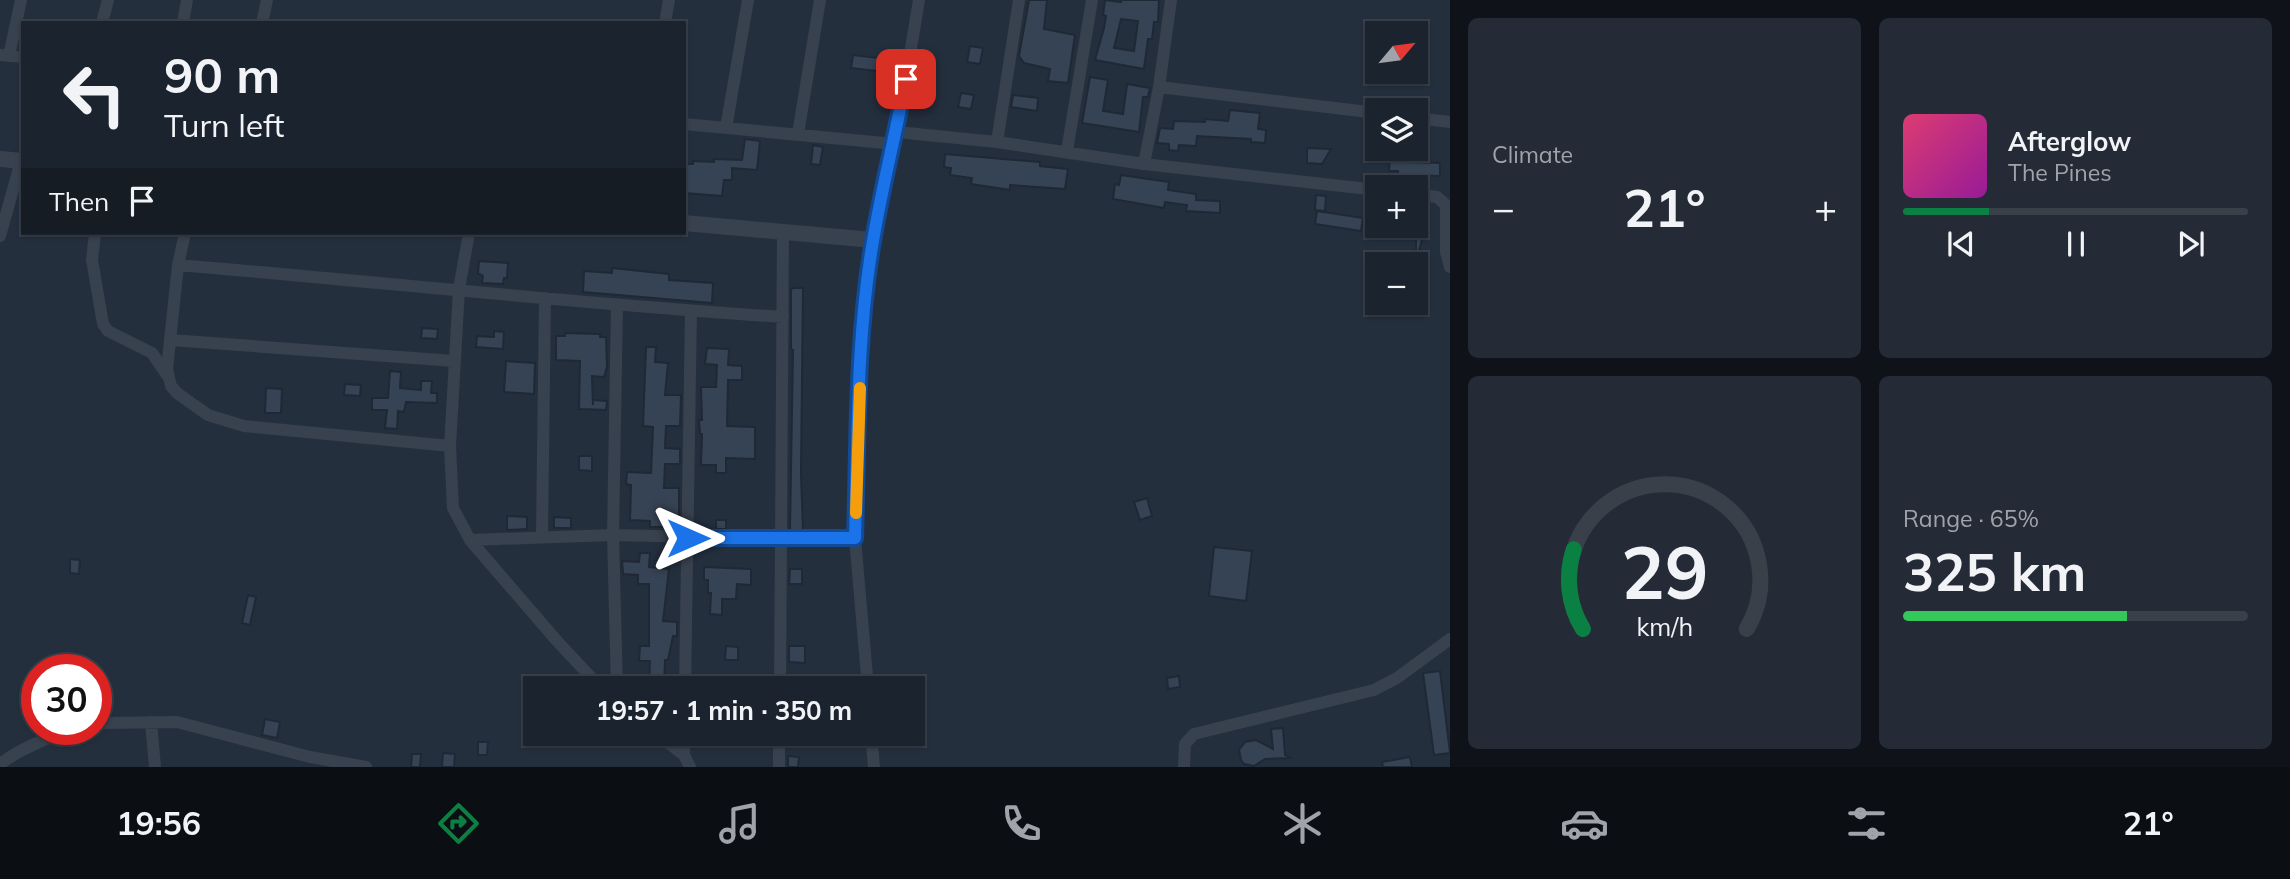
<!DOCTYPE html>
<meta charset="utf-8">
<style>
:root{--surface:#1b232e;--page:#242b36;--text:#f1f3f6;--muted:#a0a4aa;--line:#39404a;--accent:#0b8043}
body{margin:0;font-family:Mulish,sans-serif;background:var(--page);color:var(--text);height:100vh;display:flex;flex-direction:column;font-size:26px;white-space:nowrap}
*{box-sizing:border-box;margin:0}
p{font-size:23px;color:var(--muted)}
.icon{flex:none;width:38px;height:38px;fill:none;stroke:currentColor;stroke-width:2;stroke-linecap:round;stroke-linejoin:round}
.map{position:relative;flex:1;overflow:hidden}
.panel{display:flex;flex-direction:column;gap:18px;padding:18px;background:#0f1319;width:840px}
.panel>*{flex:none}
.banner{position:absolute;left:21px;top:21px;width:665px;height:214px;border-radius:0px;box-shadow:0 2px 5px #0004,0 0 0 2px var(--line);background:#1b232e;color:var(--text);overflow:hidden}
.needle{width:46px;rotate:61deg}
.buttons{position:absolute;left:1365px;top:21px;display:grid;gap:14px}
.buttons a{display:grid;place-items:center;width:63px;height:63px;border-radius:0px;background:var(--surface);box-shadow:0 2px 5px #0004,0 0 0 2px var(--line);font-size:35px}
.speed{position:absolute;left:21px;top:654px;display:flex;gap:14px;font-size:35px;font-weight:700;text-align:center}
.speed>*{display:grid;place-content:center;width:91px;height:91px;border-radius:50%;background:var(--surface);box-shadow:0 2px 5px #0004,0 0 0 2px var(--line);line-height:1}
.speed .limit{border:10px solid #d22;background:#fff;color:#111}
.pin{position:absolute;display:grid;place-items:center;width:60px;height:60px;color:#fff;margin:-30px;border-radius:14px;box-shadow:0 4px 10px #0006}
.me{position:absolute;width:77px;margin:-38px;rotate:90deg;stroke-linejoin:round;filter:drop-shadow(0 0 5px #0008)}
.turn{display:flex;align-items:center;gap:24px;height:147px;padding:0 28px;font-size:32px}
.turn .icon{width:91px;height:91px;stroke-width:2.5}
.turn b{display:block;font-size:49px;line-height:60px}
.then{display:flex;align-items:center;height:66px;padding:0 28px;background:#0003;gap:14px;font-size:26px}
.big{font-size:52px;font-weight:700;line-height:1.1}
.panel .card{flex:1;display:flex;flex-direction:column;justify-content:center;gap:10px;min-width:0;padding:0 24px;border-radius:10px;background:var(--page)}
.panel .dial{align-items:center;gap:0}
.dial svg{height:182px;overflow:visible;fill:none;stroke:var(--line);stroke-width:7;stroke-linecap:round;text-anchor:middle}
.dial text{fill:var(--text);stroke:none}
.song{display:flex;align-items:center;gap:21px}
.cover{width:84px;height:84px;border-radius:10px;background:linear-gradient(135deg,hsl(340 70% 55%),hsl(300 70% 35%))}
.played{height:7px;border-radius:4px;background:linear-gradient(90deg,var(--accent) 25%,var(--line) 25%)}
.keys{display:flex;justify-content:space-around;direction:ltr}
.heat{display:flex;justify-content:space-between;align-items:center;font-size:38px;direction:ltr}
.charge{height:10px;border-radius:5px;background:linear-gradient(90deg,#34c759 65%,var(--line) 0)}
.panel .tiles{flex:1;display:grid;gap:18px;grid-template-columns:repeat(2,1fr)}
.trip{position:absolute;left:523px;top:676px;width:402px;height:70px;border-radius:0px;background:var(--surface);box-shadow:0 2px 5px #0004,0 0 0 2px var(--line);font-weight:700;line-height:70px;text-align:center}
.dock{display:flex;height:112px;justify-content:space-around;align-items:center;background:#0b0e12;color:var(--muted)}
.dock .icon{width:49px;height:49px}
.dock .current{color:var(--accent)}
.dock b{font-size:32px;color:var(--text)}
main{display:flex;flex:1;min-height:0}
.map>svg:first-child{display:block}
.building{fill:#364354;stroke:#1f2835;stroke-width:2;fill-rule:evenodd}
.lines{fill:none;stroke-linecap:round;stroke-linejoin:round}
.minor{stroke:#38414e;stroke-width:12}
.tertiary{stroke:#38414e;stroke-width:16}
.route-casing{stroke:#114b97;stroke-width:18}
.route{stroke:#1a73e8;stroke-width:12}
.slow{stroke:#f59e0b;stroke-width:12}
</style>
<main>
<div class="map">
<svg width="1450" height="767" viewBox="0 0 1450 767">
<rect width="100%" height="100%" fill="#242f3e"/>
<path class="building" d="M1029,0h18l-3,29 31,6 -7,48 -20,-2 2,-12 -26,-6 -5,-7z
M1105,0l16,2v-2h38l-1,22h-4l-2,17h-4l-4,30 -49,-9 9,-32 2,-12 -3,-1zM1121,19l17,2 -4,30 -20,-3z
M970,46l13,2 -3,16 -13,-2z
M853,55l26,3 -2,13 -26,-3z
M1090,77l18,3 -5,31 20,3 4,-30 23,4 -2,9h-5l-4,35 -57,-9z
M961,93l13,2 -3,14 -13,-2z
M1013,95l25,3 -1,13 -26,-4z
M1230,110l30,3 -2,16 8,1 -1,13 -14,-1v-3l-54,-3 -1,10 -17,-1 -1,6 -9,-1v-6l-12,-1 3,-15 13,1 1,-8 31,1v-3l23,2z
M745,139l15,2 -3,29 -25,-2v12h-8l-2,16 -38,-3v-29h9v-3l21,1v-3l28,1z
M813,145l10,2 -3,18 -9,-1z
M1307,148l24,1 -9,15 -15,-1z
M1395,149h15l-1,13 31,1v13l-34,-1 -1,12h-9l2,-16h-9l1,-14 4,1z
M945,154l95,8v4l28,3 -3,20 -55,-4v5l-39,-6 1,-6 -22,-3 1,-7 -7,-1z
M1121,175l48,7 -1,8 28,4v6l24,1v12l-34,-2 1,-6 -22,-3 -1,6 -51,-9 2,-15 4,1z
M1316,195l10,1 -1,15 -10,-1z
M1420,203l8,1 -4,19h2l-7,28h-3v-16h-9l1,-9h8v-22z
M1317,211l46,7 -2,13 -46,-7z
M479,261l29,2 -1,15h-3l-1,6 -21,-1 1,-7 -5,-3z
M612,268l57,6v6l44,3 -1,20 -129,-11 1,-21 28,2z
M794,288h9l-2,185 2,57h-13l3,-180 -2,-1v-60z
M422,328l16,1 -1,10 -16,-1z
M494,331l10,1 -1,17 -27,-2 1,-11 17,1z
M565,333l35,1v3h6l1,30 -3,10 -12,-1 1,29v-5l14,1 -1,9 -27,-1 1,-48 -24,-1v-24h9z
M646,347h10l-1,15 13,1 -3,32h16l-1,31h-14l-1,22 15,1v15h-15l-1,24h15v31h-14v8h-15v-6l-20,-1 1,-35 -5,-1 1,-12 24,1 2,-46 -10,-1z
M707,348l22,1 -1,16 14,1v14h-14l-1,46 28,1v32l-29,-1v15h-10v-8h-15l1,-31h-2l-1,-14h3l-1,-33h15l1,-22 -12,-1z
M506,361l29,2 -1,31 -30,-2z
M390,371l11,1 -1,16 21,2v-9h11l-1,12h6v10l-31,-1 -2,10 -6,-1 -1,18 -12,-1 2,-18h-15v-12h16z
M345,384l16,1 -1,11 -16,-1z
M266,388l16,1 -1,24h-16z
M579,456h13v15l-13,-1z
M1147,498l5,18 -12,4 -6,-18z
M507,516l20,1v12l-20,1z
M554,517l17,1v10h-17z
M716,520h10v9h-10z
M1214,547l38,4 -6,50 -37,-5z
M640,553h10l-1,14 20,2 -6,52 14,1v14h-4l-5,24h-3l-1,28h-15l1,-27h-11l1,-15h9v-62h-11v-9l-15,-1 -1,-13 17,1z
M70,559l10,1 -1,14 -9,-1z
M704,567l47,2v16l-14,-1 -1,15h-14v16l-12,-1 1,-21h-3v-13h-4z
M790,569h12v15h-13z
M248,595l8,2 -6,28 -8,-2z
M726,646l12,1v13h-13z
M789,646h16v17l-16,-1z
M1440,671l10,82 -16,2 -11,-82z
M1179,676l1,11 -12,2 -1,-11z
M724,678h16l-1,10h-15z
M265,719l15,3 -3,16 -15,-3z
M1283,728l2,27 5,3 -25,1 -11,7 -10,-2 -3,-4 -2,-10 6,-8 11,-2 17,9 -2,-20z
M478,742h10l-1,13h-9z
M443,753l12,1 -1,13h-12z
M412,754h9l-1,13h-9z
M788,756l11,1 -1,10h-10z
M1410,757l2,10h-29l-1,-5z"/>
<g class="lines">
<path class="minor" d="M102,23l6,-23
M183,23l4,-23
M262,23l5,-23
M665,23l4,-23
M0,55l23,2
M9,56l12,-56
M1159,87l218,26
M1416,118l34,4
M684,124l211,20
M726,128l22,-128
M897,132l100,10 147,22 233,26
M798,134l22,-134
M997,142l22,-142
M1067,151l25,-151
M1144,164l15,-77 12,-87
M1416,194l21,3 9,8v47l4,15
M95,233l-3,27 11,64 5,7 44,22 15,22
M185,233l-7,32 -11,104 4,17 6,7 31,22 36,11 206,20
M469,233l-10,56 -9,157 3,62 17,32 87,101 44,47
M0,236l21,-75
M178,265c202,17 403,39 605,52
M171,340l283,21
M542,536l3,-238
M470,540l143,-5 168,4 74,-1
M617,688l-4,-153 4,-230
M685,688l6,-377
M780,688l3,-456
M868,688l-13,-150 8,-210 10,-88 22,-96 24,-144
M151,722l4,45
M96,725l9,-2 72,-1 133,35 56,10
M655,733l29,22
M684,733v22l6,12
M871,733l3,34
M0,764c25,-18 48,-27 78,-34
M779,767v-34
M1184,767l1,-23 9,-10 180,-44 23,-12 53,-39"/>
<path class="tertiary" d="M0,159l23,2
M684,223l189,17"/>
</g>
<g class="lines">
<g class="route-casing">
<path id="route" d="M688,538h167c3,-99 1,-200 18,-297 9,-54 23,-108 33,-162"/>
</g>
<use href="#route" class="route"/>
<path class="slow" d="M856,513l4,-125"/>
</g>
</svg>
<div class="buttons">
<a><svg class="needle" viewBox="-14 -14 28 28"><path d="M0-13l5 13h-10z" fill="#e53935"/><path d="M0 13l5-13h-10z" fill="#a0a4aa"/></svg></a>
<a><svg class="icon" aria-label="layers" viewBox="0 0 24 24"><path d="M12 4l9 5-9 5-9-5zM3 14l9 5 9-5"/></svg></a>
<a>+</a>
<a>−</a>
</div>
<div class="speed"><div class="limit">30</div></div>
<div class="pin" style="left:906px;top:79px;background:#d93025"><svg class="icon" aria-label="arrive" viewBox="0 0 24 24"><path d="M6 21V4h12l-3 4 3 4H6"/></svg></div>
<svg class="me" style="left:688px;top:538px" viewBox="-20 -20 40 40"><path d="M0-17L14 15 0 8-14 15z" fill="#1a73e8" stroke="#fff" stroke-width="4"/></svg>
<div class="trip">19:57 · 1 min · 350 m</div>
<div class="banner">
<div class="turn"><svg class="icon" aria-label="left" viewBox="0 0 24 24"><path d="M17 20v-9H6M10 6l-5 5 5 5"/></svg><div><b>90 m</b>Turn left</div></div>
<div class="then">Then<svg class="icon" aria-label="arrive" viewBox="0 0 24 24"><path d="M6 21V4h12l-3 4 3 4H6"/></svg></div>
</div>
</div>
<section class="panel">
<div class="tiles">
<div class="card"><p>Climate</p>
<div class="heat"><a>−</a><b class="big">21°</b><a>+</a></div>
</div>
<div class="card">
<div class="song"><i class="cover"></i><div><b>Afterglow</b><p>The Pines</p></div></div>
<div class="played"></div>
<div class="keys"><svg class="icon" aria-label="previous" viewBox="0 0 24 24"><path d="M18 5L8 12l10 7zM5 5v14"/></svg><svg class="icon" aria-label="pause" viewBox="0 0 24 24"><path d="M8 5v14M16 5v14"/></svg><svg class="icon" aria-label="next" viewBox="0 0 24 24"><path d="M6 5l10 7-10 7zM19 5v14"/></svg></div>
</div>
<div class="card dial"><svg viewBox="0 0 100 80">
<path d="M14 69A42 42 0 1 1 86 69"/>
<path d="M14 69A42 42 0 0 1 10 34" stroke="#0b8043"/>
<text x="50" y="56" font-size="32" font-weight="700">29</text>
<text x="50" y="72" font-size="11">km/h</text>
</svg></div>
<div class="card"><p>Range · 65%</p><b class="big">325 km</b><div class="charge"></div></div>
</div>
</section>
</main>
<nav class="dock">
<b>19:56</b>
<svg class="icon current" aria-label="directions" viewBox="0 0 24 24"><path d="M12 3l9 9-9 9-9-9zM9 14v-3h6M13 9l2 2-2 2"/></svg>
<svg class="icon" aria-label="music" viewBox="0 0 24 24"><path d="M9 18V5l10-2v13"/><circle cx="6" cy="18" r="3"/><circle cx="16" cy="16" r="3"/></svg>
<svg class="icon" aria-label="phone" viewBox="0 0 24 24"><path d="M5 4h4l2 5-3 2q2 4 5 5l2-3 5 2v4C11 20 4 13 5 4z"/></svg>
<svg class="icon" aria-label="climate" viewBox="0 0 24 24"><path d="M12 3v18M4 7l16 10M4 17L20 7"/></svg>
<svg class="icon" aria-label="car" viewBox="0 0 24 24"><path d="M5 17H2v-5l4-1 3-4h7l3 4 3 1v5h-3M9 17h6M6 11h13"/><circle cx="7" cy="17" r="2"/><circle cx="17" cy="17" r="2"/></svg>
<svg class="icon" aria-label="filters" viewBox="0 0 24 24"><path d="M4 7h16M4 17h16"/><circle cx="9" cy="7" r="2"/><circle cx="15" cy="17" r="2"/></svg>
<b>21°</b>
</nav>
